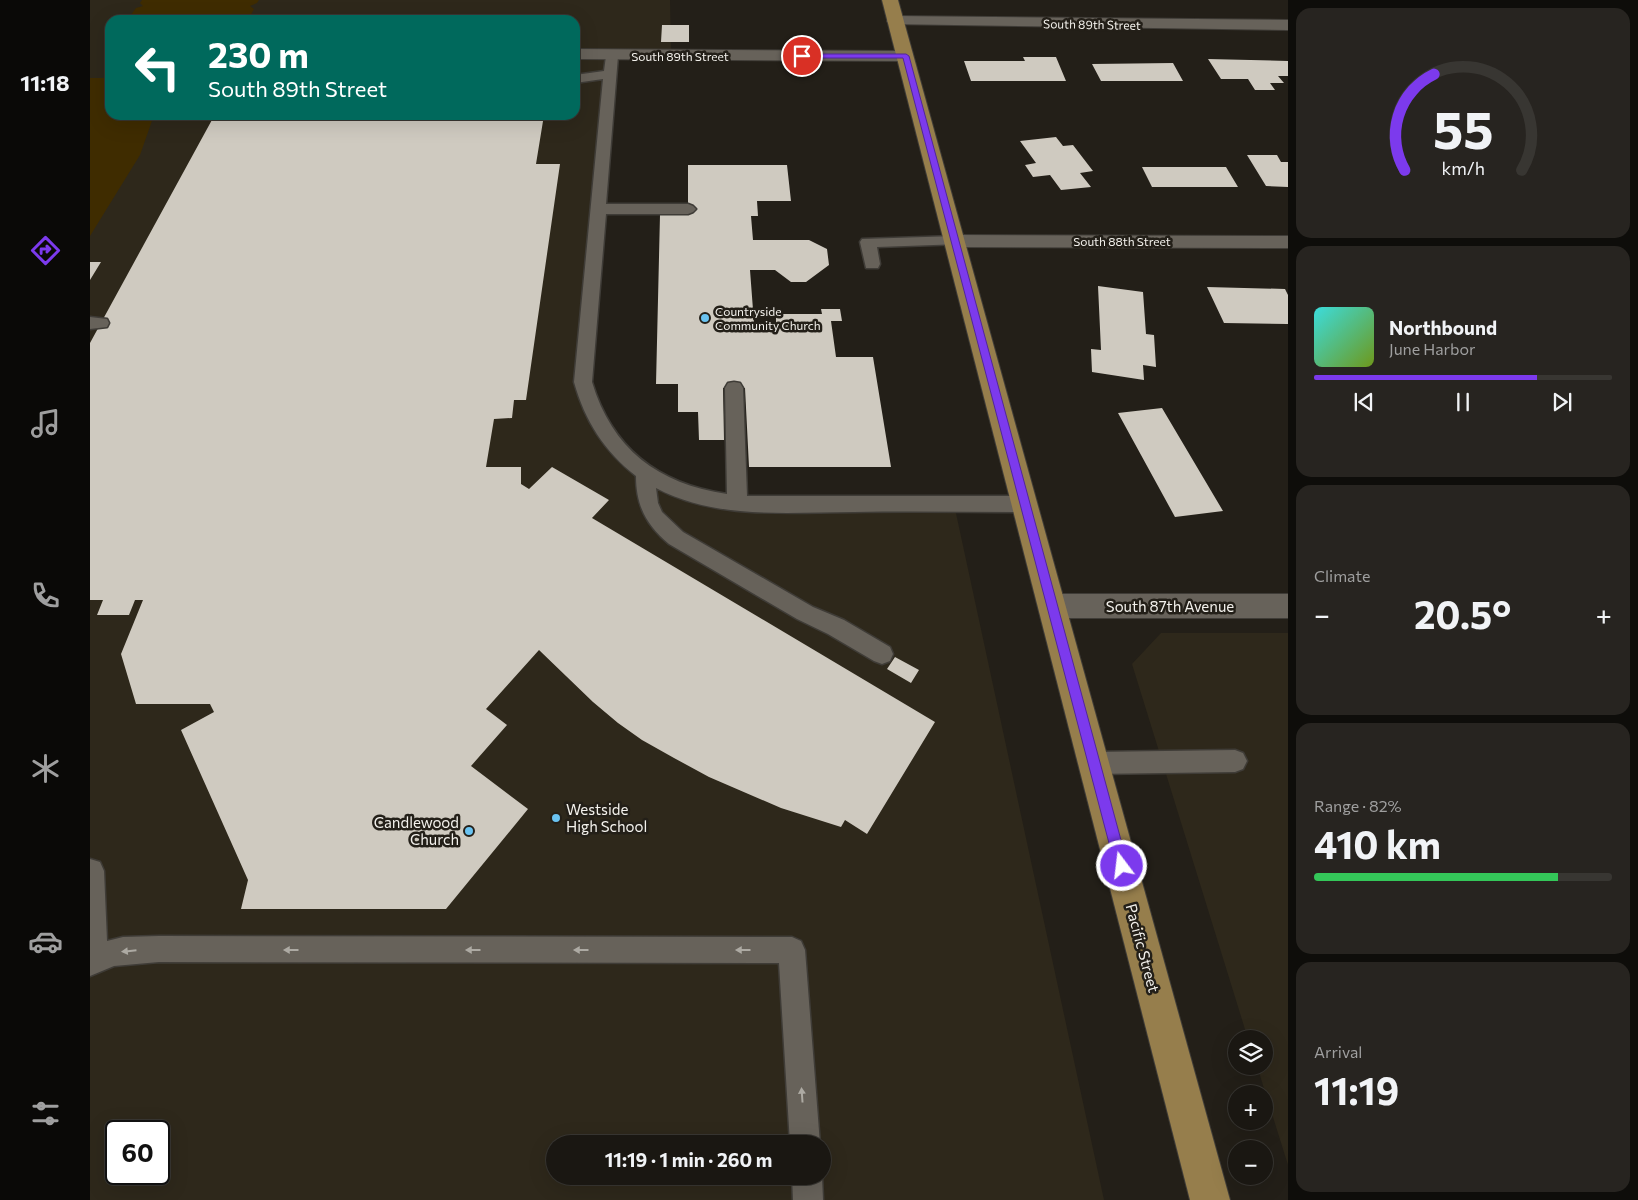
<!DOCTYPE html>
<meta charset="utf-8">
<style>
:root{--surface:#1a1712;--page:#272420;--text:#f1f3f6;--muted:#9f9f9f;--line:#383632;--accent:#7c3aed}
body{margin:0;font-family:Commissioner,sans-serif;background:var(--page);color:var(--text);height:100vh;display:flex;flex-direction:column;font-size:19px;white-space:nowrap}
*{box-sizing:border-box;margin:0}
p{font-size:16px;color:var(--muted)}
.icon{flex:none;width:28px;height:28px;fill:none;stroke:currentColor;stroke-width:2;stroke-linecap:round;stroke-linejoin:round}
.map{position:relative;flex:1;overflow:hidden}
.panel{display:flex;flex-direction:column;gap:8px;padding:8px;background:#0e0d0a;width:350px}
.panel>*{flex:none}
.guide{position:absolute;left:15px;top:15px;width:475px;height:105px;border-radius:15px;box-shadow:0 5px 20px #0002,0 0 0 1px var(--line);background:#00695c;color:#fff;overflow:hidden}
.tools{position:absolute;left:1138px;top:1030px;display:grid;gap:10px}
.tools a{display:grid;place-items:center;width:45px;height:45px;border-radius:50%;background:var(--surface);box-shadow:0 5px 20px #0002,0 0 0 1px var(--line);font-size:25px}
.speed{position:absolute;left:15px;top:1120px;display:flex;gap:10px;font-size:25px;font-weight:700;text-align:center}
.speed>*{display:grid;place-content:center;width:65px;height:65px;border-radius:50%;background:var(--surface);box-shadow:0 5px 20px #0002,0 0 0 1px var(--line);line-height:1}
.speed .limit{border:2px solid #111;border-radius:8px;background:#fff;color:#111}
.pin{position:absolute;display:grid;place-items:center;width:42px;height:42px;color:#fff;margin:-21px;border:2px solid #fff;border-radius:50%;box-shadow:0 1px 5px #0007}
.me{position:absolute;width:55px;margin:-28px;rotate:345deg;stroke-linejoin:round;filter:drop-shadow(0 0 4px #0008)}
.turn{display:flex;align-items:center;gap:18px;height:105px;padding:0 20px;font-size:22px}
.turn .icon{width:65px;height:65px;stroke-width:2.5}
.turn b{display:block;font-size:35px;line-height:42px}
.big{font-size:38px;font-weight:700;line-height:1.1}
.panel .tile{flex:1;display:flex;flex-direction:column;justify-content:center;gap:8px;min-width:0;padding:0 18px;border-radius:15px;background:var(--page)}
.panel .dial{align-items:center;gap:0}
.dial svg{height:130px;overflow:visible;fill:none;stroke:var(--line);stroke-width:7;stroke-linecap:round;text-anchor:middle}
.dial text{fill:var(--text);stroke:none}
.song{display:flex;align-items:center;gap:15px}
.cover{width:60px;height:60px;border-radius:8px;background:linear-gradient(135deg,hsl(180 70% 55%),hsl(80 70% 35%))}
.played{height:5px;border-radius:2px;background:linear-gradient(90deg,var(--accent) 75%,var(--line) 75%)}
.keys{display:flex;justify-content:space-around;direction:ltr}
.heat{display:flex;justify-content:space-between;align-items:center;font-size:28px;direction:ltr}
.charge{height:8px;border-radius:4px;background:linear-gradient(90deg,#34c759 82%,var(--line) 0)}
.trip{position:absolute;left:456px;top:1135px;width:285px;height:50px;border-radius:25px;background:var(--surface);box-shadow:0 5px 20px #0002,0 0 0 1px var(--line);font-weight:700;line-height:50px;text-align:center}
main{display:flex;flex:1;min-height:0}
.dock{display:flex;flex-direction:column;width:90px;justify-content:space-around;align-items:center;background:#0a0907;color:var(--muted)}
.dock .icon{width:35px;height:35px}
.dock .selected{color:var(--accent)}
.dock b{font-size:22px;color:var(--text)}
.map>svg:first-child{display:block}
.built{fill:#2e281b;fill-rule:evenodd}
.green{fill:#3f2c00}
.building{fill:#cfcac0}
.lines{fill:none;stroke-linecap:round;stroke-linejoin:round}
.service-casing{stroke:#3f3c37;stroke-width:3}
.minor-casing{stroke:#3f3c37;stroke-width:2}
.primary-casing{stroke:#3f3c37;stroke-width:2}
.service{fill:#67625a;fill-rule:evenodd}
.minor{fill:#67625a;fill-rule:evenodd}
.primary{fill:#967e4c;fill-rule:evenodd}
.oneway{fill:#adaaa3}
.route{fill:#7c3aed;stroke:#51269a}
.poi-dot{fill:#6ac3f1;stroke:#231f18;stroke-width:2}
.labels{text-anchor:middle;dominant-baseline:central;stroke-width:5;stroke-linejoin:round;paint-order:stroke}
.far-street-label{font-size:12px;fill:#f3f1ec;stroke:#231f18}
.far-poi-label{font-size:12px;fill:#f3f1ec;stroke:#231f18;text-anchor:start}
.street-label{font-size:15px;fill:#f3f1ec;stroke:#231f18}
.poi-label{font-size:15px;fill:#f3f1ec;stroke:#231f18;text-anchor:start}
</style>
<main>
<nav class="dock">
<b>11:18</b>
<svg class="icon selected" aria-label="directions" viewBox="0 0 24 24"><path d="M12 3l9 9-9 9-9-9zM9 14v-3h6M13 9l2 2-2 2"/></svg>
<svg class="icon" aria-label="music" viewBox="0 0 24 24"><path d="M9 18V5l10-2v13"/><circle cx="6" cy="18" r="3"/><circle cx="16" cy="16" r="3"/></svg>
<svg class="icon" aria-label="phone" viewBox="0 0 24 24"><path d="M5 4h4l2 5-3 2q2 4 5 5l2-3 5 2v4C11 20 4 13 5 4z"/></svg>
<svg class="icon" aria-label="climate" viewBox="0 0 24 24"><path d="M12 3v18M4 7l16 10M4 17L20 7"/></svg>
<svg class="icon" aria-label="car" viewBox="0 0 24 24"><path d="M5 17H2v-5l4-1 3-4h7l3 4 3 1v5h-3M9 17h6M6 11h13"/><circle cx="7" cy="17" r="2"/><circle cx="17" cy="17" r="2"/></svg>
<svg class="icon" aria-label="filters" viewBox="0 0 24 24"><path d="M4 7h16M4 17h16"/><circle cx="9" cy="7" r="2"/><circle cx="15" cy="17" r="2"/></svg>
</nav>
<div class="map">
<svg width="1198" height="1200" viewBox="0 0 1198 1200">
<rect width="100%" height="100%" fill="#231f18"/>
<path class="built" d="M0,0h580l1,49 -59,7 -29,311 25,73 89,56 257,8 150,696h-1014zM20,20h465v95h-465zM26,1131h43v43h-43zM465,1144h267v32h-267z
M1071,633h127v532l-31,-99h7v-27h-16l-116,-375z"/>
<path class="green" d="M52,0h117l-2,3 -7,3 4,3 -6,11h-121l9,-12 7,-2 -3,-3z
M0,78h20v37h44l-14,40 -50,81z"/>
<path class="building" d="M572,25h27v17h-28z
M933,57h33l10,24h-95l-7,-20h61z
M1118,59l80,2v15h-10l6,7h-14l5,7h-20l-7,-11h-27z
M1083,63l10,18h-82l-9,-17z
M149,115h305l-8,49h24l-34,236h-12l-2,18 -18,1 -8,48h35v17l8,5 23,-22 57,33 -17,18 343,204 -68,112 -22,-14 -4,7 -60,-19 -72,-31 -35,-19 -32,-18 -24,-17 -25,-21 -54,-52 -53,59 21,16 -36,41 57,43 -82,100h-205l7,-29 -67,-150 33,-18 -4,-8h-74l-15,-50 22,-54h-8l-6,15h-32l6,-15h-13v-257l123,-225h24z
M966,137l7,9 10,-1 20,26 -13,2 11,14 -30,3 -11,-15 -17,2 -8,-12 11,-2 -16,-22z
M1157,155h30l4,7h7v25l-22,-1z
M598,165h99l4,36h-34l1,15h-7l2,24h56l18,9 2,16 -23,17h-15l-16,-12h-25l4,53h22v-9h46l-1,-5h19l2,12h-11l5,36h37l18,110h-142l-4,-79h-22l1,52h-25l-1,-28h-20v-28h-22l4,-169h28z
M1052,167h84l12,20h-86z
M0,262h11l-11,18z
M1008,286l45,6 3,42 8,1 2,32 -13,-2 1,15 -52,-8 -1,-23 10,1z
M1117,287l78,2 3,6v29l-64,-1z
M1072,408l61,103 -48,6 -57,-104z
M805,657l24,13 -8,13 -24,-14z"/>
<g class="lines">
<g class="service-casing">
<path id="service" d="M522,52l6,4 -12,148h82l5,2 3,3 -3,3 -5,2h-82l-14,168c20,67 66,102 135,112l-2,-106 3,-5 6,-1 6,1 3,5 4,108h278l7,2 3,6 -3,6 -7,2c-57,0 -114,-1 -171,0 -66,0 -138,8 -198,-24l2,15 4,9 21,20 130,75 31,13 46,27 3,7 -3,7 -8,3 -8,-3 -46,-27 -31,-15 -128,-75c-23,-19 -33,-39 -33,-68 -32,-25 -51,-55 -62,-94l29,-303 -28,4v-8l29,-4 2,-15z
M866,236l6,2 2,3 -2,3 -85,3 3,17 -2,4h-12l-6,-26 2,-3z
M0,317l17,2 2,4 -2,4 -17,2z
M1145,750l8,3 4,8 -4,8 -8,3 -141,2 -8,-3 -4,-8 4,-8 8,-3z
M0,859l10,3 4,9 3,70 16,-4 36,-1 633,1 9,4 4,9 15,194h-30l-11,-181 -620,-1 -45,4 -24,10z
M702,1176h30l1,24h-30z"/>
</g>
<g class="minor-casing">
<path id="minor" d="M805,16l393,4v10l-399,-6 -2,-3 2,-3z
M485,49l330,2 6,1 2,4 -2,4 -6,1 -330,-2z
M866,235l332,1v12l-332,-1 -7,-2 -3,-4 3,-4z
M962,594h236v24h-236l-10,-4 -4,-8 4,-8z"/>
</g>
<g class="primary-casing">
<path id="primary" d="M792,0h16l332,1200h-40z"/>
</g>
<use href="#service" class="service"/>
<use href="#minor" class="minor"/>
<use href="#primary" class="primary"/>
</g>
<defs><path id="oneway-solid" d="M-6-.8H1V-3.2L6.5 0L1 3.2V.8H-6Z" transform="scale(1.25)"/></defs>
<g class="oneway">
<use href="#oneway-solid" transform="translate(201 950) rotate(-180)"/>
<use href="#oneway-solid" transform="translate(383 950) rotate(180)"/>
<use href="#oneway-solid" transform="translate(491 950) rotate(180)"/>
<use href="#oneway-solid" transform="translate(653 950) rotate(180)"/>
<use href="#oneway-solid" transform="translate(39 951) rotate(174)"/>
<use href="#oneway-solid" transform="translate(712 1095) rotate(-94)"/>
</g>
<path class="route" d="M816,54l3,2 219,810 -2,5 -4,2 -5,-2 -2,-5 -212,-808h-101l-4,-2 4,-2z"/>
<g class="poi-dot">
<circle cx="615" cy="318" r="5"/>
<circle cx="466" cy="818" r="5"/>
<circle cx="379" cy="831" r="5"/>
</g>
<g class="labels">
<g class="far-street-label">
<text transform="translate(1002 24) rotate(1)">South 89th Street</text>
<text x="590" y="56">South 89th Street</text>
<text x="1032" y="241">South 88th Street</text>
</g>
<g class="far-poi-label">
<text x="625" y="311">Countryside<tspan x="625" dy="14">Community Church</tspan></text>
</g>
<g class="street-label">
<text x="1080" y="606">South 87th Avenue</text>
<text transform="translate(1053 948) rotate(75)">Pacific Street</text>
</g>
<g class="poi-label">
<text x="476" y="809">Westside<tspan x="476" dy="17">High School</tspan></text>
<text x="369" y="822" text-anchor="end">Candlewood<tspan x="369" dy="17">Church</tspan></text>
</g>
</g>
</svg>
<div class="tools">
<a><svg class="icon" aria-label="layers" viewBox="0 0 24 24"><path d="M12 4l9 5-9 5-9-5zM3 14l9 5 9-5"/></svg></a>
<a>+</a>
<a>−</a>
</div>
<div class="speed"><div class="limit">60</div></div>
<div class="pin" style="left:712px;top:56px;background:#d93025"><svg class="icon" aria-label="arrive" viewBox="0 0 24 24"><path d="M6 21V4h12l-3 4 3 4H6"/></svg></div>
<svg class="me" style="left:1032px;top:866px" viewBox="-20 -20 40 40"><circle r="17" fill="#7c3aed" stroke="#fff" stroke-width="3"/><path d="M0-11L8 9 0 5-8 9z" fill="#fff"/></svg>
<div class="trip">11:19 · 1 min · 260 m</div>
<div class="guide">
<div class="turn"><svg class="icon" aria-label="left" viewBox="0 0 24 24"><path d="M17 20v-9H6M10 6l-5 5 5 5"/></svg><div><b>230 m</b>South 89th Street</div></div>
</div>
</div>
<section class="panel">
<div class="tile dial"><svg viewBox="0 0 100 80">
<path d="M14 69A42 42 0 1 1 86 69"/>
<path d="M14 69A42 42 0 0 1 32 10" stroke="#7c3aed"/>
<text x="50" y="56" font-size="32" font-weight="700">55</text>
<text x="50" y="72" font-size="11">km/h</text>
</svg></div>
<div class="tile">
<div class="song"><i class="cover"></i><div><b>Northbound</b><p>June Harbor</p></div></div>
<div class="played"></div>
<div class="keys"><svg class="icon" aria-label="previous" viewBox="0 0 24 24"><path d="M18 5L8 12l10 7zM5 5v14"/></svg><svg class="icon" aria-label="pause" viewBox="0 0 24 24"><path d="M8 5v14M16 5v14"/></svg><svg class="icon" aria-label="next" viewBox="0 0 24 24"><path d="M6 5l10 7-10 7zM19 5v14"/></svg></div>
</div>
<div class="tile"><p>Climate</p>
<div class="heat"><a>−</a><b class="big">20.5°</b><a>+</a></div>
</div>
<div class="tile"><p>Range · 82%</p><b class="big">410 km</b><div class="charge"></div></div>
<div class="tile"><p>Arrival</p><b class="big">11:19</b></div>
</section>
</main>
